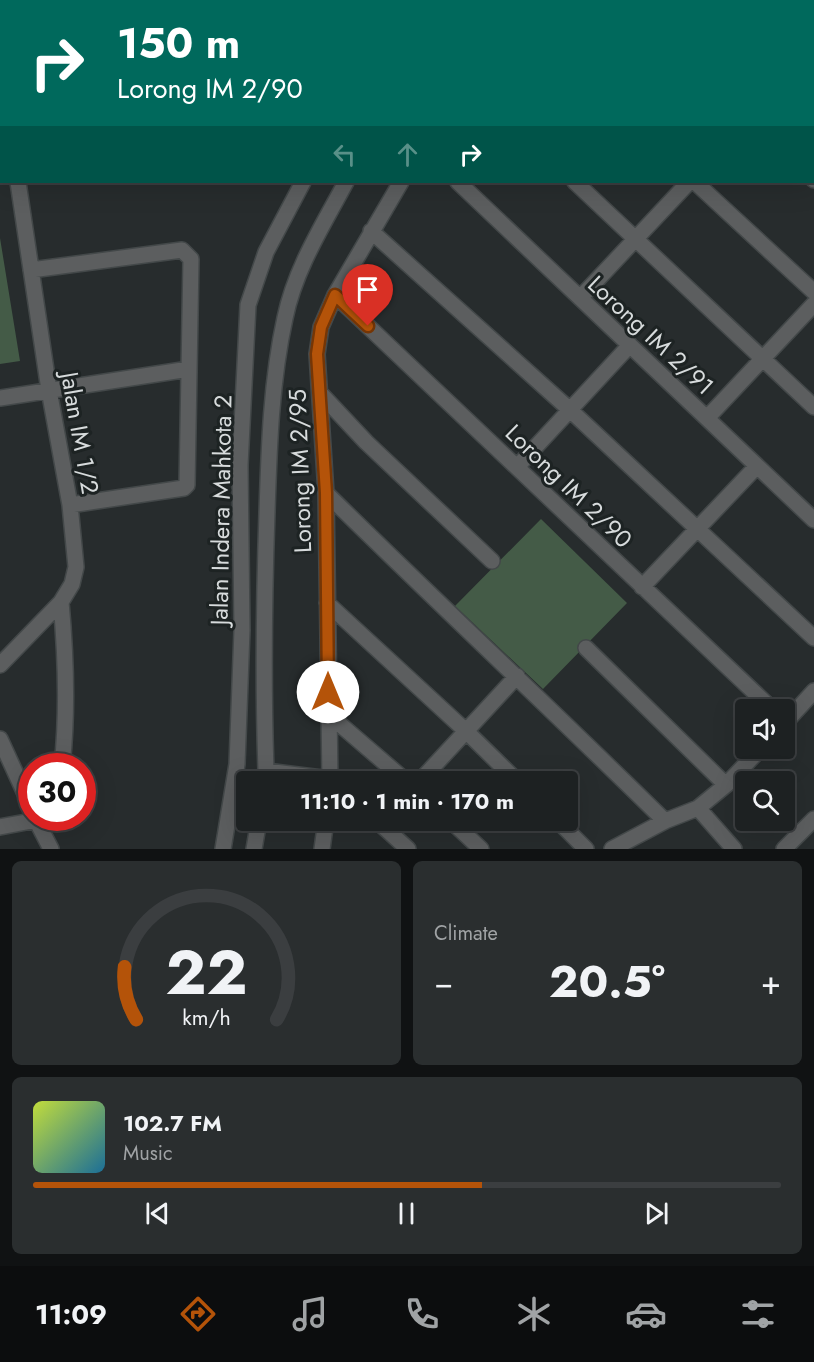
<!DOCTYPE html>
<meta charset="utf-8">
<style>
:root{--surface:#1d2122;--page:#2a2e2f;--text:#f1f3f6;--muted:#a0a3a5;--line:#3b3e40;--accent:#b45309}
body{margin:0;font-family:Jost,sans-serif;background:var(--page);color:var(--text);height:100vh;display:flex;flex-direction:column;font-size:22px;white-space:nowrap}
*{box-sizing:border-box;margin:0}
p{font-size:20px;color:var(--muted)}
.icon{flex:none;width:33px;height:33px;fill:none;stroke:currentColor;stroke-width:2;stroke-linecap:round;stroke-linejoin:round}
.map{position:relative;height:849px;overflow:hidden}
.side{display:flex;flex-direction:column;gap:12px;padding:12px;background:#101213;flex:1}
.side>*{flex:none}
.guide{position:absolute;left:0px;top:0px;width:814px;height:183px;box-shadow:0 6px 24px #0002,0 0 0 2px var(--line);background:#00695c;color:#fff;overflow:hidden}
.tools{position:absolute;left:735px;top:699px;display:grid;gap:12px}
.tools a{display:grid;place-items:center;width:60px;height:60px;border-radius:6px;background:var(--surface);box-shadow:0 6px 24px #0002,0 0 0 2px var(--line);font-size:30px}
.speed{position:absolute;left:18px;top:753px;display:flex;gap:12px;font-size:30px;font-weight:700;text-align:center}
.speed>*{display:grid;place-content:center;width:78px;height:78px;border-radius:50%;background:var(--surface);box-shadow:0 6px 24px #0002,0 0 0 2px var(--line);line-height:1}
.speed .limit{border:9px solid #d22;background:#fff;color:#111}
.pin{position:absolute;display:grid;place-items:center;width:51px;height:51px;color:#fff;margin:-62px -26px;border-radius:50% 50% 50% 0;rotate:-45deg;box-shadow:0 0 6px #0007}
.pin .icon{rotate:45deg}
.me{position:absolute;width:66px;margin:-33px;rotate:0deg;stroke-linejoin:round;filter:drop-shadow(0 0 4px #0008)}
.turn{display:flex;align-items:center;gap:21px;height:126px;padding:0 18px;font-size:27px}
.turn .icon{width:78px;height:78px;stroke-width:2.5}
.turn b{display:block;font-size:42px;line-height:51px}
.lanes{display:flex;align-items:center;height:57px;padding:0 18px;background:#0003;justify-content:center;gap:30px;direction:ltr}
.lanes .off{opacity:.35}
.big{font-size:45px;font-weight:700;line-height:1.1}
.side .widget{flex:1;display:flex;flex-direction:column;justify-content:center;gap:9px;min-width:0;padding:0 21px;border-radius:9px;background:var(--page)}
.side .dial{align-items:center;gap:0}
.dial svg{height:156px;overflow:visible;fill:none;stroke:var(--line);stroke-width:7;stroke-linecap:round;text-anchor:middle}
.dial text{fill:var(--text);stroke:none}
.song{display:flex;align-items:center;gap:18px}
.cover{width:72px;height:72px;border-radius:9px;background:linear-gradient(135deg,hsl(70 70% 55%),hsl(200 70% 35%))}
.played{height:6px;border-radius:3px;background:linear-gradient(90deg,var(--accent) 60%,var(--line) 60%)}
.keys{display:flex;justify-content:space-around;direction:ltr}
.heat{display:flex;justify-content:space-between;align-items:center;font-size:33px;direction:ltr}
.side .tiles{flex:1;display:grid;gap:12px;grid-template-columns:1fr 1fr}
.widget:last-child{grid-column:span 2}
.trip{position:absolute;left:236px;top:771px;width:342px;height:60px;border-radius:6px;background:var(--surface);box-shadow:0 6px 24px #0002,0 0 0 2px var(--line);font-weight:700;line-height:60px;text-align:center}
.tabs{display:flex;height:96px;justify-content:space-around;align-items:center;background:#0c0d0e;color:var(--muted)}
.tabs .icon{width:42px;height:42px}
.tabs .current{color:var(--accent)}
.tabs b{font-size:27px;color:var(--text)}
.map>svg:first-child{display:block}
.green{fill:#445b47}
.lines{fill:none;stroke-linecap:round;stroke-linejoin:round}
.minor-casing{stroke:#434849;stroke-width:18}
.minor{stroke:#5c5e5f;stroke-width:15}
.route-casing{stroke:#753606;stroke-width:15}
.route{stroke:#b45309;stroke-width:10}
.labels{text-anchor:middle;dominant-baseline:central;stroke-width:6;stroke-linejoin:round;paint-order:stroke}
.street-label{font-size:24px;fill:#d7dbdc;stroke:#1d2323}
</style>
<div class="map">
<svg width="814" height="849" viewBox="0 0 814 849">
<rect width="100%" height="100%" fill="#272c2d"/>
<path class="green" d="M0,238l20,123 -20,3z
M541,519l86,84 -84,86 -88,-83z"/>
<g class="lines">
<g class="minor-casing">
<path id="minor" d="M223,0v2
M375,0l2,2
M623,0l2,2
M745,0l2,2
M197,2l2,-2
M414,2l1,-2
M461,2l2,-2
M519,2l1,-2
M782,2l3,-2
M0,40h2
M0,59l2,10
M813,63h1
M813,179l1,1
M458,182l356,338
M575,182l239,225
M695,182l119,110
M371,231l198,178 245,229
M31,270l151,-20 9,9 -4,226 -3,3 -114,17
M335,295l438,415
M580,298l109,-116
M320,393l46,49 126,119
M0,398l189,-29
M707,418l107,-114
M517,467l113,-122
M326,493c112,110 227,218 339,328
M642,587l115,-121
M61,602c5,55 7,109 1,164
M327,603l140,129 51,50
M586,648l140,137
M0,665l61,-63 11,-18 4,-17 -6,-62 -21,-115 -31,-208
M328,714l79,68
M784,724l30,-33
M0,739l32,70
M266,771l64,8 3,3
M265,782l1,-11c-3,-86 -2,-172 1,-259 2,-64 4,-131 18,-194 10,-49 38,-93 61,-136
M330,782l-4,-289 -9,-139 4,-27 14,-32 66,-113
M419,782l98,-106
M698,808l36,41
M35,818l16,31
M376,820l32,29
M450,820l31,29
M557,820l29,29
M0,827l37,-7
M223,849l14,-85 5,-134 -2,-165 8,-160 18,-53 37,-70
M254,849l5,-29
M322,849l4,-29
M612,849l53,-28 33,-13 28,-23 35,-37
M784,849l30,-30"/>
</g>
<use href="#minor" class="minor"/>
</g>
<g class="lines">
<g class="route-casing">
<path id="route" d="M328,692l-2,-199 -9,-139 4,-27 14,-32 33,31"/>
</g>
<use href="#route" class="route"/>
</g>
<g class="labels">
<g class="street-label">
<text transform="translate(651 335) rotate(43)">Lorong IM 2/91</text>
<text transform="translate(80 433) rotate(80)">Jalan IM 1/2</text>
<text transform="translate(300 471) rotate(-92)">Lorong IM 2/95</text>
<text transform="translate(569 486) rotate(44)">Lorong IM 2/90</text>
<text transform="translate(221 510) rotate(-89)">Jalan Indera Mahkota 2</text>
</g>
</g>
</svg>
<div class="tools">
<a><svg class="icon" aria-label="sound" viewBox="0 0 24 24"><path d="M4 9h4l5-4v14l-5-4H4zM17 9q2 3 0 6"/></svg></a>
<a><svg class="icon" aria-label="search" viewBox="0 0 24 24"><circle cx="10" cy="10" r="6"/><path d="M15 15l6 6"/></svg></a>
</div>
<div class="speed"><div class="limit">30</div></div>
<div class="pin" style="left:368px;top:326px;background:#d93025"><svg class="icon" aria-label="arrive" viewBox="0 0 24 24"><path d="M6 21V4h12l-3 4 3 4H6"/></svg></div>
<svg class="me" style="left:328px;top:692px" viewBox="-20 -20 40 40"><circle r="19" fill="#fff"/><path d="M0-13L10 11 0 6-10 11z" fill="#b45309"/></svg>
<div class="trip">11:10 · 1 min · 170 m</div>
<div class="guide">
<div class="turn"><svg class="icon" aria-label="right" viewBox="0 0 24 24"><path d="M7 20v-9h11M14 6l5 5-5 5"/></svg><div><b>150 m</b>Lorong IM 2/90</div></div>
<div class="lanes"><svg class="icon off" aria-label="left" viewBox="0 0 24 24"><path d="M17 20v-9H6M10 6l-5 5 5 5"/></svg><svg class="icon off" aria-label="ahead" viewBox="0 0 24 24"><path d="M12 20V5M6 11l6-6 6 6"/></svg><svg class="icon" aria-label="right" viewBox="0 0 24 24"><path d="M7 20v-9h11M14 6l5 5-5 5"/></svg></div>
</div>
</div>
<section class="side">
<div class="tiles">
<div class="widget dial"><svg viewBox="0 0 100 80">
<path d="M14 69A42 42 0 1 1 86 69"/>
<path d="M14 69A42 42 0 0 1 8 42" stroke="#b45309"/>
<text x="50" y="56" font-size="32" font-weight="700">22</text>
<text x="50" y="72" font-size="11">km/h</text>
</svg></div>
<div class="widget"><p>Climate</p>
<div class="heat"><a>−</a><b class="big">20.5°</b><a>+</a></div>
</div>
<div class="widget">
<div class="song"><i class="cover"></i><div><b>102.7 FM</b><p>Music</p></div></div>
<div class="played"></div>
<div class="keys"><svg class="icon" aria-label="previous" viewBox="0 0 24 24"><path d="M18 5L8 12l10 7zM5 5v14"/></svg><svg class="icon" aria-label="pause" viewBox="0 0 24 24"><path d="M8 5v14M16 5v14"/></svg><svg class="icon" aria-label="next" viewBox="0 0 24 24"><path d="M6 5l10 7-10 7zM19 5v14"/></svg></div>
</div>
</div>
</section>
<nav class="tabs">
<b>11:09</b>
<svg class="icon current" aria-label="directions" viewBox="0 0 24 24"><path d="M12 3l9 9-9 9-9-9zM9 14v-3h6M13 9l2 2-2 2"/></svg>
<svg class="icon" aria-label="music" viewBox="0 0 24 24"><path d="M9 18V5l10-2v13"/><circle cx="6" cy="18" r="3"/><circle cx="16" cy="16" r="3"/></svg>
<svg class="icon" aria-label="phone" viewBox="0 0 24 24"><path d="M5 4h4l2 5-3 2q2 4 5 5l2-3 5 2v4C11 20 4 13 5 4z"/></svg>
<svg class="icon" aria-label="climate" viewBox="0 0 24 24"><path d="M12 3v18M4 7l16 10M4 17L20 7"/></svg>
<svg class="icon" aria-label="car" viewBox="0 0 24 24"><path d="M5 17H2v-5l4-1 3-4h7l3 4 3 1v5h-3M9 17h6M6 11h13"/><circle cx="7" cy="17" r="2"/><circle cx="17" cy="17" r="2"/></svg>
<svg class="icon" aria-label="filters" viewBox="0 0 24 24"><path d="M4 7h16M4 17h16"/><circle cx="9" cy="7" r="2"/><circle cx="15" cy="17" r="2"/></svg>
</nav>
